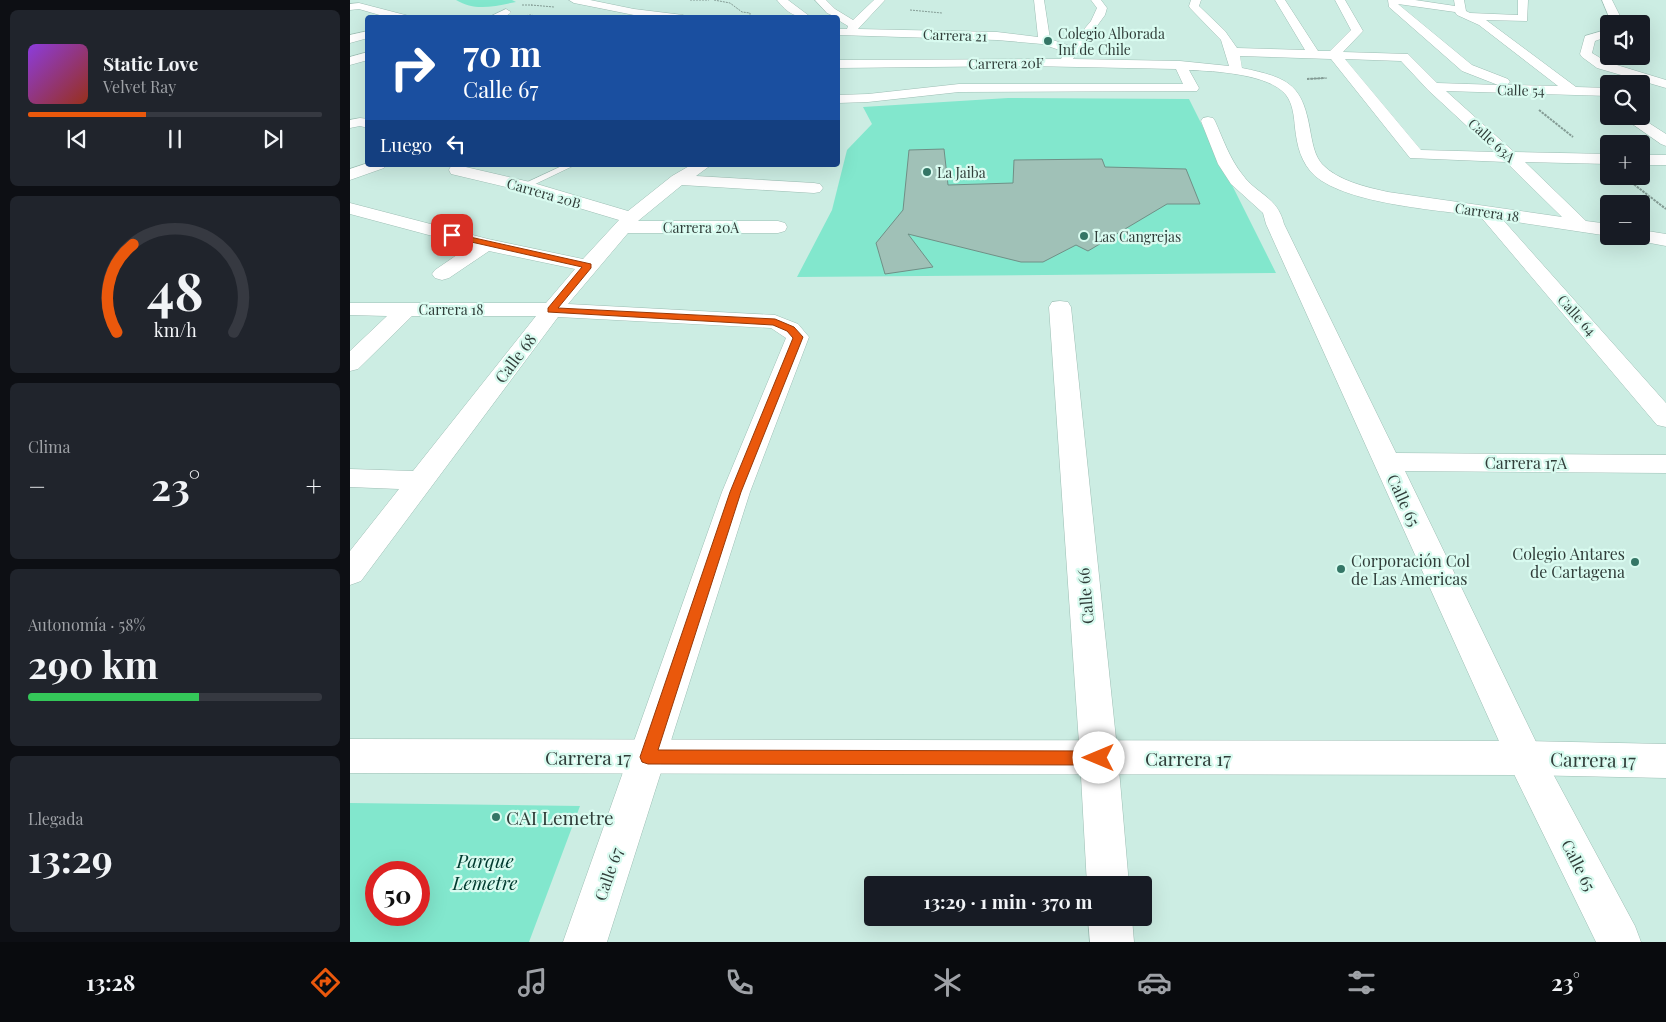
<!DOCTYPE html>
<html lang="es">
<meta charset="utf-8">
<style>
:root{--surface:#171b24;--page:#20242c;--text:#f1f3f6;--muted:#9ea1a6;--line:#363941;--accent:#ea580c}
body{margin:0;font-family:"Playfair Display",serif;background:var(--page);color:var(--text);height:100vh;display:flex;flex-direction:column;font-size:19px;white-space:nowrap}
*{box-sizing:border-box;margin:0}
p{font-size:16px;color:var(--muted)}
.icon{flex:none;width:28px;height:28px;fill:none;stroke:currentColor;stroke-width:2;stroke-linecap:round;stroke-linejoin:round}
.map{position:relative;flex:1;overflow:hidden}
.details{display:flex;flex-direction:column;gap:10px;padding:10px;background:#0d0f14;width:350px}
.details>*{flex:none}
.banner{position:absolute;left:15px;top:15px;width:475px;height:152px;border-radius:5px;box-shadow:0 5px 20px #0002;background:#1a4fa0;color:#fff;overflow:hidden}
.fabs{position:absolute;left:1250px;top:15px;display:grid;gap:10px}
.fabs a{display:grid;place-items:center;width:50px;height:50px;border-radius:5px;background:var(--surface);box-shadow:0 5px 20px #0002;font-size:25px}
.speed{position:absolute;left:15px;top:861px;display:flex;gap:10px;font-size:25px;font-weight:700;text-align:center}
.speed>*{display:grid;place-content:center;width:65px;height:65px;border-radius:50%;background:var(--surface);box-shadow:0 5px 20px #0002;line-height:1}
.speed .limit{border:8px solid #d22;background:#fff;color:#111}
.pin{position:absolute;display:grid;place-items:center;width:42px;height:42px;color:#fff;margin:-21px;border-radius:10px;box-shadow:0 2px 8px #0006}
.me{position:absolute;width:55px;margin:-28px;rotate:270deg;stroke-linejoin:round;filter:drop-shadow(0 0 4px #0008)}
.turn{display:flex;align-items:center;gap:18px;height:105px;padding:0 15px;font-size:22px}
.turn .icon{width:65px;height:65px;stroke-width:2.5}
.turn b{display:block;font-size:35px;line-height:42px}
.then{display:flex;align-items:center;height:48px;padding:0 15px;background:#0003;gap:10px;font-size:19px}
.big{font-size:38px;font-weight:700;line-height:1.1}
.details .widget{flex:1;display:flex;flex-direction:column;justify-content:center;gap:8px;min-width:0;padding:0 18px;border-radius:8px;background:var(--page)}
.details .dial{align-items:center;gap:0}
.dial svg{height:130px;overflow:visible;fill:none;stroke:var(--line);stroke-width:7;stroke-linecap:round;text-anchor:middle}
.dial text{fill:var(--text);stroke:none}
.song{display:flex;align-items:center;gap:15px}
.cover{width:60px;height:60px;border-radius:8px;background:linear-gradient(135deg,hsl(270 70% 55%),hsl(10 70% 35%))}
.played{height:5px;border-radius:2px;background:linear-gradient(90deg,var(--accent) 40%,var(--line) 40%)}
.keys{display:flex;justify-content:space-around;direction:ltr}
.heat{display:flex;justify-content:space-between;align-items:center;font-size:28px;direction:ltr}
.charge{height:8px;border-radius:4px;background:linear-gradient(90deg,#34c759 58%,var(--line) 0)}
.trip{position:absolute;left:514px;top:876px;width:288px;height:50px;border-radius:5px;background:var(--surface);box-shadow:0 5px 20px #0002;font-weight:700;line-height:50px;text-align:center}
.menu{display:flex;height:80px;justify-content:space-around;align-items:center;background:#090b0e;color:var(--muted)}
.menu .icon{width:35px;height:35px}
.menu .on{color:var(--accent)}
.menu b{font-size:22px;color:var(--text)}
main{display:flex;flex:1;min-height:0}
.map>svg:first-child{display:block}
.green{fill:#82e7cd;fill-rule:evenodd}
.building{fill:#a0c1b7;stroke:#708f86}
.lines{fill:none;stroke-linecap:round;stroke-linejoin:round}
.service-casing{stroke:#9dbeb4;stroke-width:1}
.minor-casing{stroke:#9dbeb4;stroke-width:1}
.secondary-casing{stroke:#9dbeb4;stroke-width:1}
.path-far1{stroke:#849c95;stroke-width:1;stroke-dasharray:2 1;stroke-linecap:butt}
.path{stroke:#849c95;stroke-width:2;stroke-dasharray:2.5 1;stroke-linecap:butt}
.service{fill:#fff;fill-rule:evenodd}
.minor{fill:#fff;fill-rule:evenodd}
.secondary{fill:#fff;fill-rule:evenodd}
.route{fill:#ea580c;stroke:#983908}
.poi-dot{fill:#347666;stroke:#d9fbf0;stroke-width:2}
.labels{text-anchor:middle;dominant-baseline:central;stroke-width:4.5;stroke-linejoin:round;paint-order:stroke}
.far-poi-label{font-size:14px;fill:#303d39;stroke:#d9fbf0;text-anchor:start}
.far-street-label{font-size:14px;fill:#303d39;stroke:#d9fbf0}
.street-label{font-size:16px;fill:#303d39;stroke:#d9fbf0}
.poi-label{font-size:16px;fill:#303d39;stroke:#d9fbf0;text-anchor:end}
.near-street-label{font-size:19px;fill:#303d39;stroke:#d9fbf0}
.near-poi-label{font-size:19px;fill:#303d39;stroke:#d9fbf0;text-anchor:start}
.near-park-label{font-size:19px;font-style:italic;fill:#003a2f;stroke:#d9fbf0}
</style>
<main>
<section class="details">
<div class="widget">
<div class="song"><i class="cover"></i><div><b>Static Love</b><p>Velvet Ray</p></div></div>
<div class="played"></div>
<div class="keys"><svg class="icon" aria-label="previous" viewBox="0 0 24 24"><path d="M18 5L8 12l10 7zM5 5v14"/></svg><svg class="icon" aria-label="pause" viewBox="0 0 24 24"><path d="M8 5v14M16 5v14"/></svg><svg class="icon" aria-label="next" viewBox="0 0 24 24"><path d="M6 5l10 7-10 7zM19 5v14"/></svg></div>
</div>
<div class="widget dial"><svg viewBox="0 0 100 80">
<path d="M14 69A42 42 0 1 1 86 69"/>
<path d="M14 69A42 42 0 0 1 24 15" stroke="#ea580c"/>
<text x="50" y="56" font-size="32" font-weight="700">48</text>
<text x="50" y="72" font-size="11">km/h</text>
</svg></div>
<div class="widget"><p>Clima</p>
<div class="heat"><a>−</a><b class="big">23°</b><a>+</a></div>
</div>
<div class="widget"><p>Autonomía · 58%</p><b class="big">290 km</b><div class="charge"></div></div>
<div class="widget"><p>Llegada</p><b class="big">13:29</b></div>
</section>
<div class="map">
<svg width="1316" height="942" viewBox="0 0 1316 942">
<rect width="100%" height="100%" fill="#ccede3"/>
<path class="green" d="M106,0h56l4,2c-22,4 -40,10 -60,-2z
M658,98l181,1 87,174 -479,4 35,-67 15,-60 25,-26 -9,-17z
M0,803l230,3 -51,136h-179zM26,872h43v43h-43z"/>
<path class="building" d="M594,149l4,36 65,-2 1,-23 88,-1 3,8 81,2 14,35h-33l-79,47 -12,-6 -33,17h-22l-113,-28 25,33 -48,7 -9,-31 27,-33 6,-60z"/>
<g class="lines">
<g class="service-casing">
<path id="service" d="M214,165h11l-48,23 -3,1 -5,-3z"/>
</g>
<g class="minor-casing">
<path id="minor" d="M219,0h21l44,9 49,6 5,3 -54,-3 -60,-12z
M427,0h11l24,18c-16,0 -25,-5 -35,-18z
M465,0h11l9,9 18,11 21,-20h11l-27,29 139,3 41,5 -4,-37h10l6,39 20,7 21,-25 6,-13 -6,-8h10l6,8 -2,7 -32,44 107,2 49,5 -8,-26 -31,-32 -1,-2 2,-6h10l-2,6 26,25 12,17 68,2 -30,-50h10l33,51h12l21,-21 -16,-30h10l18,31 -20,21 65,2 29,29 61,2 -36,-14 -73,-64 -1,-7h27l40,6 -1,-6h10l2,11 4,2 48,2v-15h10l-1,21 -41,-1 90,67 33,1v8l-163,-5 68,61 95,2v10l-84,-2 61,59 23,3v12l-106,-16 163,183v24l-9,-2 -177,-209c-43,-6 -132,-12 -165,-40 -14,-13 -18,-30 -20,-48 -1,-11 -2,-24 -9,-33 -16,-21 -72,-24 -97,-25l10,18 -2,3 -238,1 -91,10 -30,1v-8l30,-1 91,-10h224l-7,-15 -147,-3 -191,2v-8l223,-1 4,-7 -23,-8 -45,-4 -159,-5v-6h9l1,-3 -10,-6v-2l-11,-5zM1048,4l57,8 2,3 22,10 79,61 -51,-1 3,-3 -2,-3 -36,-14zM890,56l91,3 79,99 96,4 56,55 -174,-25c-22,-5 -50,-11 -66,-28 -7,-8 -9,-19 -11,-29 -8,-50 -20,-57 -69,-67zM995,59l56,2 27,29 67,62 -74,-2z
M1252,0h10l12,24h-12z
M9,3l50,13 1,2h-20l-31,-9 -9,1v-6z
M156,9l5,3c-6,7 -15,6 -24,6z
M1259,29v7l-14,5 -3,12 15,9 59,18v8l-69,-20 -15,-11 -2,-3 5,-18z
M18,31v7l-18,5v-8z
M18,52v8l-18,5v-8z
M1271,116h17l28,18v12l-5,-2z
M858,117l5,1 2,3c8,18 15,38 27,53 15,21 35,22 42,50l112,229 270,2v18l-261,-2 133,275 97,180 6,16h-45l-84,-172 -246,-546 -3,-11 -32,-29 -13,-20 -17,-43 2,-3z
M10,118l8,1v9l-8,-2 -10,2v-8z
M1291,155h25v10h-25z
M18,163v2h18l-2,3 -34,12v-11z
M107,165l73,17 98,29 44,-35 19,-11h20l-15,11 118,7 6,1 3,4 -3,4 -6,1 -132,-8 -44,36h140l7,2 2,4 -2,4 -7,2h-150l-60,71 207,11 23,9 11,13 -59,155 -143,450h-44l159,-450 64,-154 -15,-10 -213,-11 -197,264 -11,4v-34l49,-62 -49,-2v-18l63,2 123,-155h-124l-54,53 -8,2v-20l37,-35 -37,-1v-12h196l29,-34 -86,-18 -40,27 -7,2 -7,-2 -3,-4 3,-4 35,-24 -120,-32v-11l138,36 95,20 36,-39 -100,-30 -68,-16 -2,-4 2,-4z
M1291,230l25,4v12l-32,-6 -2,-4h9z
M710,301l8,1 3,5 47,451 11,127h-42l-7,-127 -31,-451 3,-5z
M738,918h44l2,24h-44z"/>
</g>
<g class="secondary-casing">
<path id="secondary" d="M0,739l1175,2 141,3v34l-141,-3 -1175,-2z"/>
</g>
<path class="path-far1" d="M340,0h19
M364,0l16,3 12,9 8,1v5
M172,5h10
M181,5l23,2
M560,10l32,3
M173,16l8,-1 11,3
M957,79l21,-1"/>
<path class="path" d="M957,79l18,-1
M1189,110l34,27
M1273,176l43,33"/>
<use href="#service" class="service"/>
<use href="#minor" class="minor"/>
<use href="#secondary" class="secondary"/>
</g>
<path class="route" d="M102,233l139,31v4l-33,40 217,11 19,8 9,10 -62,155 -83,258 441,1 6,2 2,5 -2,5 -6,2 -451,-1 -6,-2 -2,-5 90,-265 63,-154 -6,-7 -14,-6 -225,-13v-4l34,-41 -133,-30 -1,-2z"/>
<g class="poi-dot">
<circle cx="698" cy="41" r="5"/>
<circle cx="577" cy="172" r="5"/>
<circle cx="734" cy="236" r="5"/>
<circle cx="1285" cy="562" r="5"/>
<circle cx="991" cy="569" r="5"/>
<circle cx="146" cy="817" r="5"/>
</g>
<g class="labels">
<g class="far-poi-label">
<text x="708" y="33">Colegio Alborada<tspan x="708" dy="16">Inf de Chile</tspan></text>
<text x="587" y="172">La Jaiba</text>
<text x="744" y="236">Las Cangrejas</text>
</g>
<g class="far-street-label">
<text transform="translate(605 35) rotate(2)">Carrera 21</text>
<text transform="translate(656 63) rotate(-1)">Carrera 20F</text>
<text transform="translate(1171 90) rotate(1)">Calle 54</text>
<text transform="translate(1142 140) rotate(42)">Calle 63A</text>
<text transform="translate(194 193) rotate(16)">Carrera 20B</text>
<text transform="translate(1137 212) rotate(8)">Carrera 18</text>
<text x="351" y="227">Carrera 20A</text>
<text x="101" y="309">Carrera 18</text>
<text transform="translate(1227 315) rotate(48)">Calle 64</text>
</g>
<g class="street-label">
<text transform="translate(165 358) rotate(-53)">Calle 68</text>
<text x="1176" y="462">Carrera 17A</text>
<text transform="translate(1054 500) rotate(65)">Calle 65</text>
<text transform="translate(735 596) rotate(-95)">Calle 66</text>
<text transform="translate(1229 865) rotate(63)">Calle 65</text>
<text transform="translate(258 874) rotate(-71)">Calle 67</text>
</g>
<g class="poi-label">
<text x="1275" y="553">Colegio Antares<tspan x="1275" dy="18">de Cartagena</tspan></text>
<text x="1001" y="560" text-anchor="start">Corporación Col<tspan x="1001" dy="18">de Las Americas</tspan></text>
</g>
<g class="near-street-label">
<text x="238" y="757">Carrera 17</text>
<text x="838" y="758">Carrera 17</text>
<text transform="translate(1243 759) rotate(1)">Carrera 17</text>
</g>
<g class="near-poi-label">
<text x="156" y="817">CAI Lemetre</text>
</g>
<g class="near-park-label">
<text x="135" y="860">Parque<tspan x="135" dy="22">Lemetre</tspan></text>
</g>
</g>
</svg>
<div class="fabs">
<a><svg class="icon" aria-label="sound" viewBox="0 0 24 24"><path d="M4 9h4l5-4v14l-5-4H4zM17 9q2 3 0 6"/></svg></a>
<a><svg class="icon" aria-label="search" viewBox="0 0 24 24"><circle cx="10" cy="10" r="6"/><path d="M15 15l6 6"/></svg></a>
<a>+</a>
<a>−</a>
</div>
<div class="speed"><div class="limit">50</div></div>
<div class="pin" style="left:102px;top:235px;background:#d93025"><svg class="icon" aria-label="arrive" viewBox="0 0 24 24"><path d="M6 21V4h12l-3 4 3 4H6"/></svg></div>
<svg class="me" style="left:749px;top:758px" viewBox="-20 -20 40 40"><circle r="19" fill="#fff"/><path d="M0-13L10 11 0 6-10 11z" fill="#ea580c"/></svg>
<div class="trip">13:29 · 1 min · 370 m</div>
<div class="banner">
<div class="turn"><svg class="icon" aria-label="right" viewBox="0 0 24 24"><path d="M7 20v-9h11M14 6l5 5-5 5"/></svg><div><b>70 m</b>Calle 67</div></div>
<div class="then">Luego<svg class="icon" aria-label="left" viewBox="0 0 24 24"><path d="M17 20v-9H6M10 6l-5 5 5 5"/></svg></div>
</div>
</div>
</main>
<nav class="menu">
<b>13:28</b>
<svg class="icon on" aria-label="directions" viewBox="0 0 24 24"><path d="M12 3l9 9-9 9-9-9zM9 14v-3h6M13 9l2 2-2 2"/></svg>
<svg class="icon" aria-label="music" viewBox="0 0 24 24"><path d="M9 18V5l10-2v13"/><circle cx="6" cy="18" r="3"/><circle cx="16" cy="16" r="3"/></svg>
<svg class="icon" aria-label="phone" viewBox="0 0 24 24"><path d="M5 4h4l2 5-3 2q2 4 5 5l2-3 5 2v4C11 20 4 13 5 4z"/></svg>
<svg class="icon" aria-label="climate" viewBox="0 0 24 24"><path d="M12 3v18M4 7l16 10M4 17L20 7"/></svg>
<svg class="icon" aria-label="car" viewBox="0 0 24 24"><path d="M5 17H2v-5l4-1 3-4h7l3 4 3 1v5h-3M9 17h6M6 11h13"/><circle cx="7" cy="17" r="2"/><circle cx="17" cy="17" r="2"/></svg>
<svg class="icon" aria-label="filters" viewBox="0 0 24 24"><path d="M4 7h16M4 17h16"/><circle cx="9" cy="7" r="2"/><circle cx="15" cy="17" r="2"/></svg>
<b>23°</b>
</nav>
